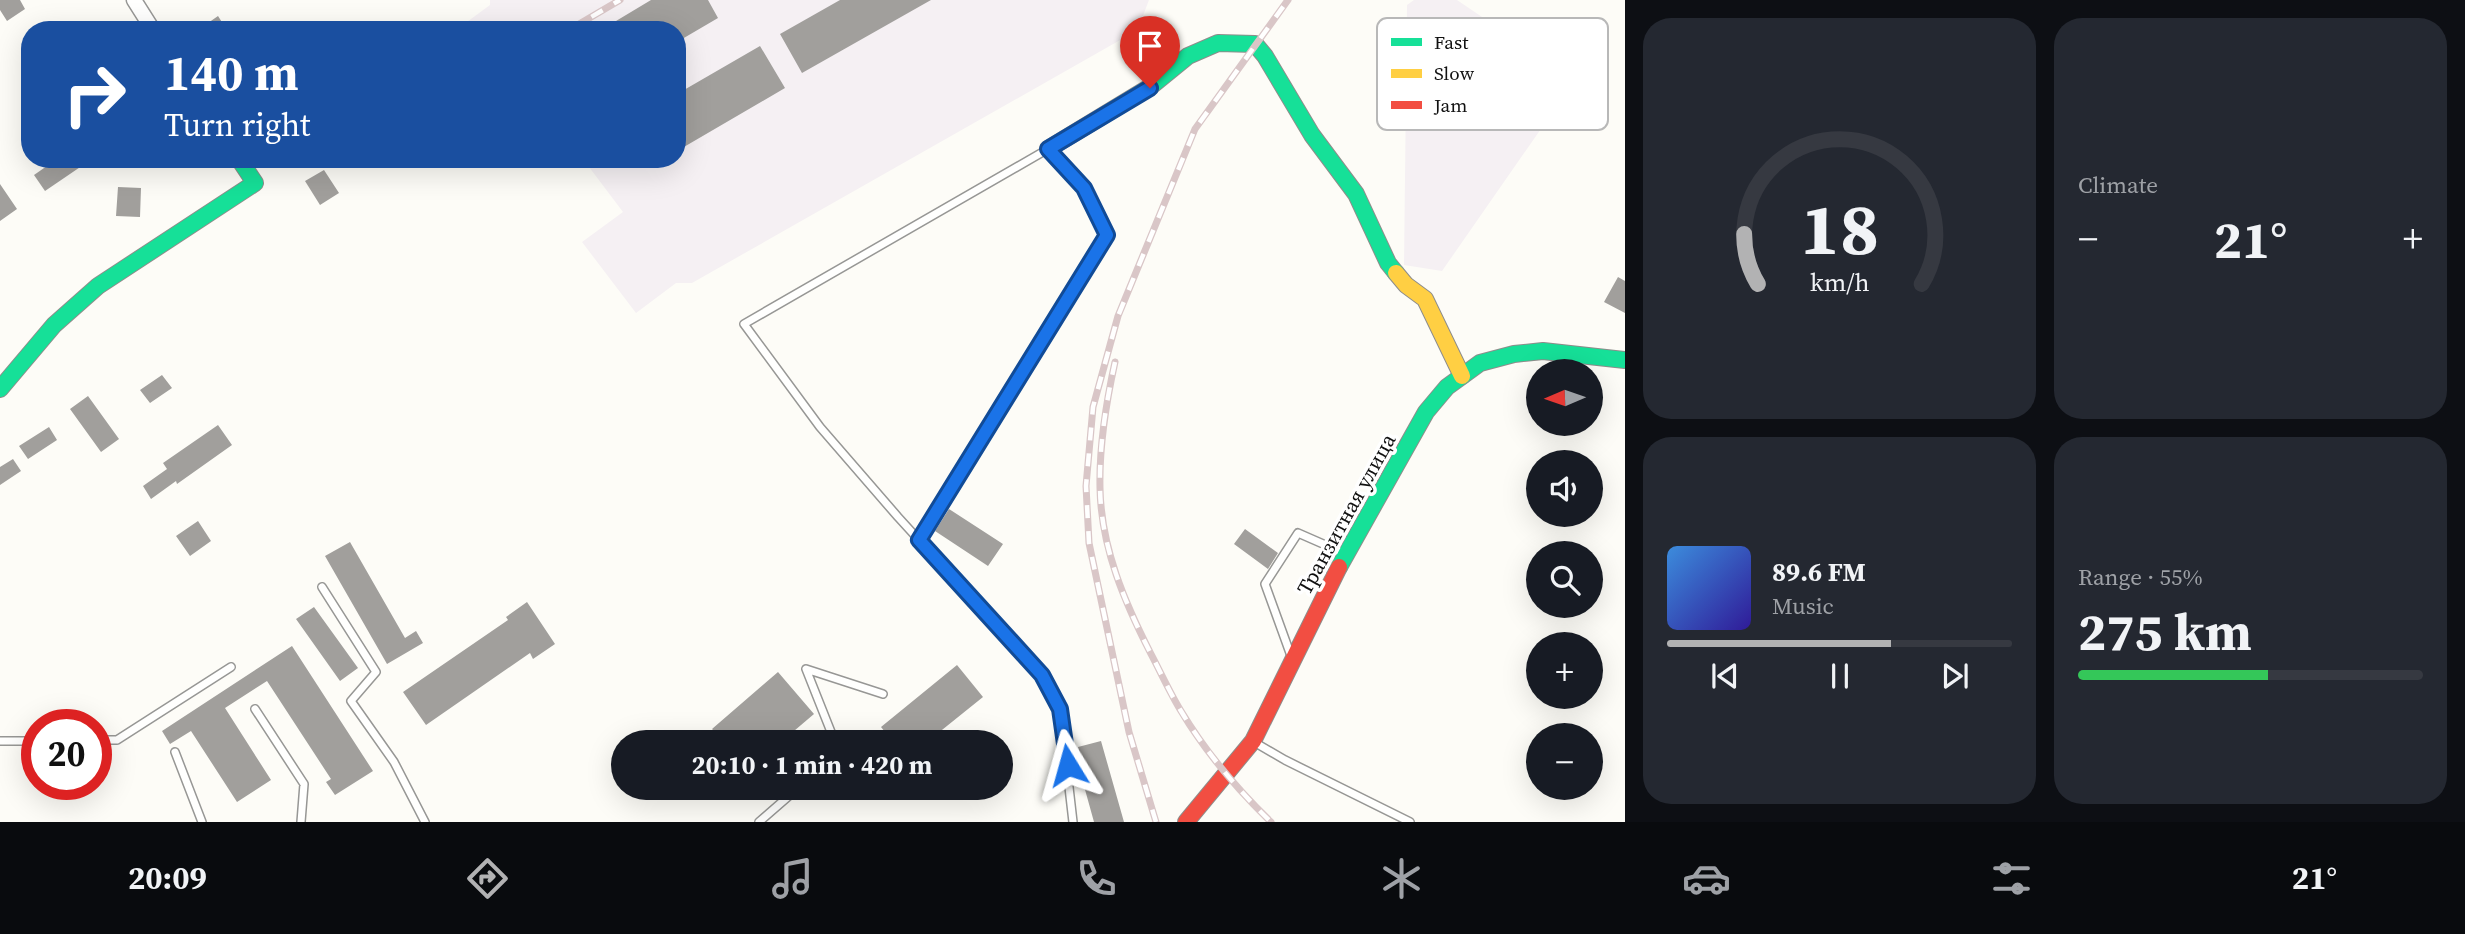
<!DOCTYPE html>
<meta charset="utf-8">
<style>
:root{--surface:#171b24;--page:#242831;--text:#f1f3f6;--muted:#9ea1a6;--line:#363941;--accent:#b2b2b3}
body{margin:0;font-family:"Source Serif 4",serif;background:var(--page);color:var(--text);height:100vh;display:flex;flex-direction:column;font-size:26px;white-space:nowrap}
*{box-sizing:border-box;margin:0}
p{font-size:23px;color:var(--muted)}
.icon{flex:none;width:38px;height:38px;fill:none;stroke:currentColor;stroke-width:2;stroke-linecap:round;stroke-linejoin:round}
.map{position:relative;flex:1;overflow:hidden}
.details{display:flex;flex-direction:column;gap:18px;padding:18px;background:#0d0f14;width:840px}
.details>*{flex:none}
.hud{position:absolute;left:21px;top:21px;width:665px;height:147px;border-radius:28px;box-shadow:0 7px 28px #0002;background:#1a4fa0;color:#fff;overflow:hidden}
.needle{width:46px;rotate:268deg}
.buttons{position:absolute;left:1526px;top:359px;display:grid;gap:14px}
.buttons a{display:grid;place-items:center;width:77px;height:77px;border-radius:50%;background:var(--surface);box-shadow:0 7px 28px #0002;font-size:35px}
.speed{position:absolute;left:21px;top:709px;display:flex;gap:14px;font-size:35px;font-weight:700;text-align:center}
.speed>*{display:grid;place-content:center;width:91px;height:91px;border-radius:50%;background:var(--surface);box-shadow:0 7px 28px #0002;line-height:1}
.speed .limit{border:10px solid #d22;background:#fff;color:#111}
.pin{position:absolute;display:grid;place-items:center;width:60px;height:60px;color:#fff;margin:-72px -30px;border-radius:50% 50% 50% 0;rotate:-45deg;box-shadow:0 0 7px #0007}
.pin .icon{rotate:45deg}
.me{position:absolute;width:77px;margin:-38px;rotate:352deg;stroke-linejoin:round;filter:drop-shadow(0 0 5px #0008)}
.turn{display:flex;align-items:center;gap:24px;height:147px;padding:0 28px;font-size:32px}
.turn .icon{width:91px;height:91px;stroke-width:2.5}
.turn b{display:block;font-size:49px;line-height:60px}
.big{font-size:52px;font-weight:700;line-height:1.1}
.details .card{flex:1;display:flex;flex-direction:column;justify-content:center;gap:10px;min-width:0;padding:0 24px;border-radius:28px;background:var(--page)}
.details .dial{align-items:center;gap:0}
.dial svg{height:182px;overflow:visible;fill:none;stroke:var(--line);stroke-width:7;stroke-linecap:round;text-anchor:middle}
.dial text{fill:var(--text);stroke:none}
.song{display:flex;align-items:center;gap:21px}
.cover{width:84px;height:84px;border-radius:10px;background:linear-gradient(135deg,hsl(210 70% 55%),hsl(250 70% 35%))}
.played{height:7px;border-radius:4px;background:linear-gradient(90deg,var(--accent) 65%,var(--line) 65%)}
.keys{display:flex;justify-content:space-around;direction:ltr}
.heat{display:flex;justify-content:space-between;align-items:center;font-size:38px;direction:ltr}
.charge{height:10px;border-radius:5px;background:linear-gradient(90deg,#34c759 55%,var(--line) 0)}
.details .tiles{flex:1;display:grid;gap:18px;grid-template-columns:repeat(2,1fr)}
.trip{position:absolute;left:611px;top:730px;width:402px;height:70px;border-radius:35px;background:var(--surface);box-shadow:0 7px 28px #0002;font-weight:700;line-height:70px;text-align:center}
.dock{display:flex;height:112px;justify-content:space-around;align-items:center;background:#090b0e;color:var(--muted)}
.dock .icon{width:49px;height:49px}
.dock .selected{color:var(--accent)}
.dock b{font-size:32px;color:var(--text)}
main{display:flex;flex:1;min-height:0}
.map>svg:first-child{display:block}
.industrial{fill:#f5f0f3}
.building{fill:#a19f9c}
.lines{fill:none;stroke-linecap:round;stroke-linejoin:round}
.lane-casing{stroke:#979795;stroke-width:10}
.street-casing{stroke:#979795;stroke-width:17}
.fast-casing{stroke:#8e8d8b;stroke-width:18}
.slow-casing{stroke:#8e8d8b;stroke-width:18}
.jam-casing{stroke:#8e8d8b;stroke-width:18}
.lane{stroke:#fffffe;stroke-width:7}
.street{stroke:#fffffe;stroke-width:14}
.fast{stroke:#16e098;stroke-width:16}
.slow{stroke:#ffcf43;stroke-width:16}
.jam{stroke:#f24e42;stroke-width:16}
.rail-casing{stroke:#d9c6c7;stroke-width:7}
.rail{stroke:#fff;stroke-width:4.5;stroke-dasharray:13;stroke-linecap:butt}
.route-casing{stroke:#114b97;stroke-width:18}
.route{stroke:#1a73e8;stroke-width:12}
.labels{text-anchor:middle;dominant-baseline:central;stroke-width:7;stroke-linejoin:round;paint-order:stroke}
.street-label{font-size:21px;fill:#111;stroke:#fff}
.key{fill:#fff;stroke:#b8b8b8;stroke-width:2}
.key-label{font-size:19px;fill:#111}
</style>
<main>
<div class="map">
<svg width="1625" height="822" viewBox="0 0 1625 822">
<rect width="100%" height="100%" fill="#fdfcf7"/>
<path class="industrial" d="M490,0h659l-19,50 -8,-11 -430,244h-16l-40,30 -54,-71 41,-30 -40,-53h94v-129h-221l34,-25z
M1414,0h43l118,80 -133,191 -38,-6 3,-260z"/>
<path class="building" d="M0,0h20l5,9 -18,12 -7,-11z
M651,0h57l10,18 -41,24v-12h-76z
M840,0h91l-129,73 -22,-39z
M218,16l9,14h-29z
M760,46l25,42 -108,63v-57z
M57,159h35l-47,32 -11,-16z
M324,170l15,23 -19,12 -15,-24z
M0,184l17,25 -17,12z
M118,187l23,1 -1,29 -24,-1z
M1618,277l7,4v32l-21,-11z
M162,375l10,13 -22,15 -10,-13z
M88,396l31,43 -18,13 -31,-43z
M218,425l14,20 -55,39 -1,-3 -25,18 -8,-13 24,-17 -4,-6z
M49,427l8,13 -29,19 -9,-13z
M13,459l8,12 -21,14v-18z
M949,509l54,35 -15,22 -53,-35z
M198,521l13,20 -21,15 -14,-20z
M1245,529l33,24 -10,16 -34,-25z
M350,542l55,96 11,-7 7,12 -36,21 -62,-108z
M527,602l28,42 -22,15 -3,-6 -104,72 -23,-33 105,-72 -2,-3z
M314,607l44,61 -18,13 -44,-62z
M292,646l81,125 -38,24 -9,-13 5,-3 -64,-98 -42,27 46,72 -34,22 -46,-71 -21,13 -8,-13z
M957,665l26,32 -56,45h-34l-12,-15z
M778,672l36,42 -33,28h-57l-12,-13z
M1101,741l23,81h-30l-15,-54 4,-1 -5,-20z"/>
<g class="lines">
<g class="lane-casing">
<path id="lane" d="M919,540l188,-305 -23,-47 -36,-39 -304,175 76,103 78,90 144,158 18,34 13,113
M322,587l54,85 -25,29 43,61 31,60
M1290,653l-25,-69 33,-51 48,21
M255,709l49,75 -3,38
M96,740h21l114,-73
M0,741h37
M835,742l-29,-73 77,25
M1254,742l31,18 125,62
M175,752l27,70
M759,822l39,-34"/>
</g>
<g class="street-casing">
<path id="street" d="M134,0l19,30"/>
</g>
<g class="fast-casing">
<path id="fast" d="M1048,149l102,-62 38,-31 30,-13 37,1 10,12 47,79 44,59 32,69 8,10
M0,389l54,-64 44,-39 157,-103 -16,-24
M1339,567l87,-155 21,-25 33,-24 34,-9 29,-3 82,9"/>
</g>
<g class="slow-casing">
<path id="slow" d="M1396,273l10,12 19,14 37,77"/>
</g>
<g class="jam-casing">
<path id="jam" d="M1186,822l67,-81 86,-174"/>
</g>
<use href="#lane" class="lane"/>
<use href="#street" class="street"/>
<use href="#fast" class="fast"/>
<use href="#slow" class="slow"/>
<use href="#jam" class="jam"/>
<g class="rail-casing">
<path id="rail" d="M569,30l51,-30
M1115,362c-9,41 -16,84 -15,126 1,60 25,115 51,166 10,19 19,39 30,57 24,40 56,78 90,111
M1156,822l-27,-90 -40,-189 -3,-57 7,-79 25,-91 77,-187 93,-129"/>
</g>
<use href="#rail" class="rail"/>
</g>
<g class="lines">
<g class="route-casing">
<path id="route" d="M1068,765l-8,-56 -18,-34 -123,-135 188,-305 -23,-47 -36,-39 102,-61"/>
</g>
<use href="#route" class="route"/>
</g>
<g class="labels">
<g class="street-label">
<text transform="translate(1346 514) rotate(-61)">Транзитная улица</text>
</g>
</g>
<rect x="1377" y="18" width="231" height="112" rx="10" class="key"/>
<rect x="1391" y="38" width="31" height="8" fill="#16e098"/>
<rect x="1391" y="69" width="31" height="9" fill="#ffcf43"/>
<rect x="1391" y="101" width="31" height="8" fill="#f24e42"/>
<g class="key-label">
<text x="1434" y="49">Fast</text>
<text x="1434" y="80">Slow</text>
<text x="1434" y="112">Jam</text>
</g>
</svg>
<div class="buttons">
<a><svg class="needle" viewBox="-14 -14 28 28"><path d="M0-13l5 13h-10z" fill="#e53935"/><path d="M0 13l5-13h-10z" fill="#9ea1a6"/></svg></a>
<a><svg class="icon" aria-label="sound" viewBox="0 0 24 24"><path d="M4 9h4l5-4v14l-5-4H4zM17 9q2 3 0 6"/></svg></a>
<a><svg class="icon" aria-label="search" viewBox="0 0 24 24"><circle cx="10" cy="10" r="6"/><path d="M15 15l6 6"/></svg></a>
<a>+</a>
<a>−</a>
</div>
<div class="speed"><div class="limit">20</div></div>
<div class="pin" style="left:1150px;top:88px;background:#d93025"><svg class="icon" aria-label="arrive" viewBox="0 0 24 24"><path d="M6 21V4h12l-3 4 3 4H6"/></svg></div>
<svg class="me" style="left:1068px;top:765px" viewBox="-20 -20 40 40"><path d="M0-17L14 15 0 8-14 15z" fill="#1a73e8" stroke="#fff" stroke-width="4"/></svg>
<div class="trip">20:10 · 1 min · 420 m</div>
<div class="hud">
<div class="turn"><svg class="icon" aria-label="right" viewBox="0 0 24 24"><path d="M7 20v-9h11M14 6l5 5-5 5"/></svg><div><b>140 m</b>Turn right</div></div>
</div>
</div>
<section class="details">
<div class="tiles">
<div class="card dial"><svg viewBox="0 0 100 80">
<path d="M14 69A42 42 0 1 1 86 69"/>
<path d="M14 69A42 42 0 0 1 8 47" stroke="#b2b2b3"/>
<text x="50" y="56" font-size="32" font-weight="700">18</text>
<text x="50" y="72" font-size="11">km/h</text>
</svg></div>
<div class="card"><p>Climate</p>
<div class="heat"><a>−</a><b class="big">21°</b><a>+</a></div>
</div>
<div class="card">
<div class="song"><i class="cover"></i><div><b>89.6 FM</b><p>Music</p></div></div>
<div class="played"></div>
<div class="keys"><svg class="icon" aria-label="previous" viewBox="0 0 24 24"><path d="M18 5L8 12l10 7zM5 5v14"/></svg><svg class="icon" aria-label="pause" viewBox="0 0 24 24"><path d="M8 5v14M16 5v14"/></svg><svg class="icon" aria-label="next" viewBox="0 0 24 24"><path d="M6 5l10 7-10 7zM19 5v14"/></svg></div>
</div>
<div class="card"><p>Range · 55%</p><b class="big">275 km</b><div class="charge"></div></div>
</div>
</section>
</main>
<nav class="dock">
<b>20:09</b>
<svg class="icon selected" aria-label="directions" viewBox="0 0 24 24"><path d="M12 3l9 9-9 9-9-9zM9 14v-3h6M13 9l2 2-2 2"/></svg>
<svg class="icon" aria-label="music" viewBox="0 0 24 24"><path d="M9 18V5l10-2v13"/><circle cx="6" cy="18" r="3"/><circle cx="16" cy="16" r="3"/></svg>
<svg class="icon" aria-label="phone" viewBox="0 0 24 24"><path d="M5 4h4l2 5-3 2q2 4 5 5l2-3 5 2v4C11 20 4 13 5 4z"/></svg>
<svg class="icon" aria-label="climate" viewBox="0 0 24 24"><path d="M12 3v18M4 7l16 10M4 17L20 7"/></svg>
<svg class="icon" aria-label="car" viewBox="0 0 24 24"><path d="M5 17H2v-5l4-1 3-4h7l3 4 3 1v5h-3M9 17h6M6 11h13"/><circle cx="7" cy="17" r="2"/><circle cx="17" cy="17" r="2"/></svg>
<svg class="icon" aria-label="filters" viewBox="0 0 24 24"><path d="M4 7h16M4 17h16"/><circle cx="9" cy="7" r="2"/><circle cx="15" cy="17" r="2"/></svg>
<b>21°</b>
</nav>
